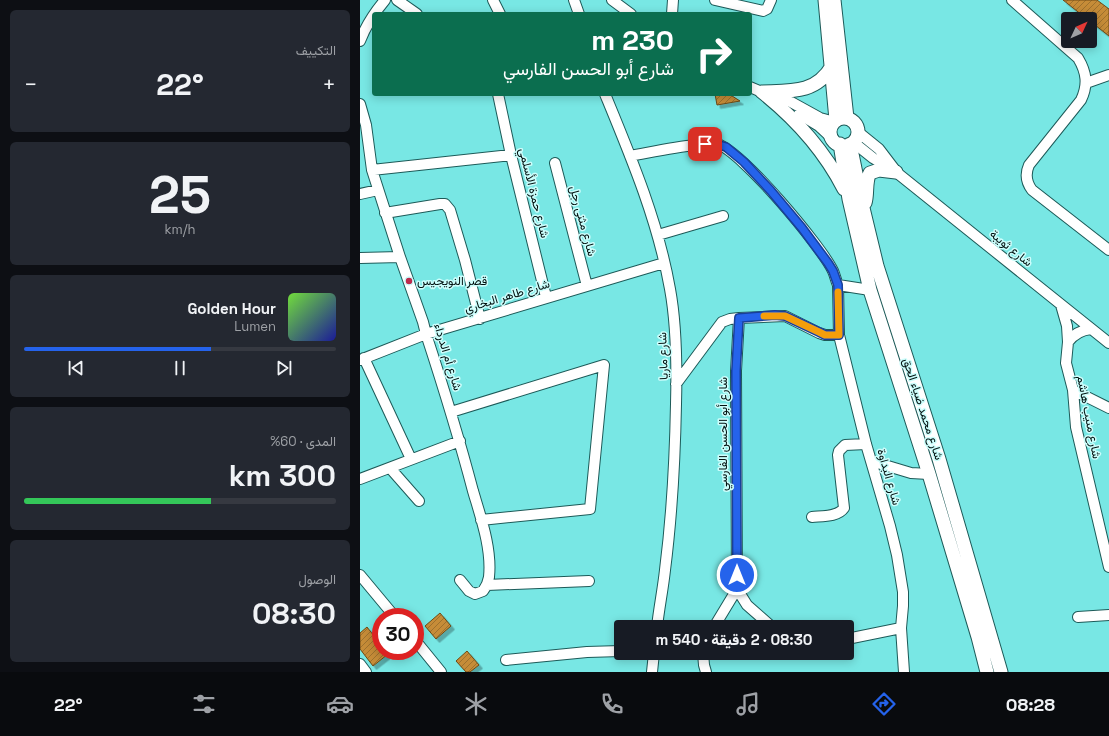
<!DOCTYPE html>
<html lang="ar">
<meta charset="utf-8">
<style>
:root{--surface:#171b24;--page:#242831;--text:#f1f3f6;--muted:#9ea1a6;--line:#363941;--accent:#2563eb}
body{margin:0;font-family:"Space Grotesk",Vazirmatn,sans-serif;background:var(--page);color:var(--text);direction:rtl;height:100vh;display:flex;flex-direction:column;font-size:15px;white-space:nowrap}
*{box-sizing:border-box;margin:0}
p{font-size:13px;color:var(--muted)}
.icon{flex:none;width:22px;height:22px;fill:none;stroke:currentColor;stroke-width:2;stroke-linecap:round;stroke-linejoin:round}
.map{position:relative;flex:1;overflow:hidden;direction:ltr}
.details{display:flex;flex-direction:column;gap:10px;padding:10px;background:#0d0f14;width:360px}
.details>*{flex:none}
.banner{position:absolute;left:12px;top:12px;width:380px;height:84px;border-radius:4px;box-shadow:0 2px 10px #0003;direction:rtl;background:#0b6e4f;color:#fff;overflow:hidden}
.needle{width:26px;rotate:46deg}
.controls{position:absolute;left:701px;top:12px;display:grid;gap:8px}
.controls a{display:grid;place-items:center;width:36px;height:36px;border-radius:4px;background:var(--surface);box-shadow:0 2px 10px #0003;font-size:20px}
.speed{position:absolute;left:12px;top:608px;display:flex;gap:8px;font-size:20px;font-weight:700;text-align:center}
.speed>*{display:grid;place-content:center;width:52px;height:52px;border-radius:50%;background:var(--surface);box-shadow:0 2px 10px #0003;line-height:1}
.speed .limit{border:6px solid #d22;background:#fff;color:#111}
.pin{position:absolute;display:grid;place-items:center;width:34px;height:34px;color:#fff;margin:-17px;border-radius:8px;box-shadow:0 2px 6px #0006}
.me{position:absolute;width:44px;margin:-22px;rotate:0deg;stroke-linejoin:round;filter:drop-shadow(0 0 3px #0008)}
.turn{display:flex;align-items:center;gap:14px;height:84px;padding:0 12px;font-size:18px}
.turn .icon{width:52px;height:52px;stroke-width:2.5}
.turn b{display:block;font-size:28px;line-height:34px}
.big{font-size:30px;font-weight:800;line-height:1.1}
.details .widget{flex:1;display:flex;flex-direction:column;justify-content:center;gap:6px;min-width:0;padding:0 14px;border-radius:6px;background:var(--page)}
.details .dial{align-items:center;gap:0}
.dial b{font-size:52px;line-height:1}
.song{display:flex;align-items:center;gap:12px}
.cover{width:48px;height:48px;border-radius:6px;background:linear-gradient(135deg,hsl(100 70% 55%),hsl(240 70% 35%))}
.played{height:4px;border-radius:2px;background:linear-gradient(90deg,var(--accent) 60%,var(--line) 60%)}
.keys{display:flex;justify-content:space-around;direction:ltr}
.heat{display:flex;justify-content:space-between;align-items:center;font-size:22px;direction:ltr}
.charge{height:6px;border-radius:3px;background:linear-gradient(90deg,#34c759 60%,var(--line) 0)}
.trip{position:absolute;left:254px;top:620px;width:240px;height:40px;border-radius:4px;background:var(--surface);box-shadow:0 2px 10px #0003;font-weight:800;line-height:40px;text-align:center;direction:rtl}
.tabs{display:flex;height:64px;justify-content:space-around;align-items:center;background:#090b0e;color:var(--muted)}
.tabs .icon{width:28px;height:28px}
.tabs .on{color:var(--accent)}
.tabs b{font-size:18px;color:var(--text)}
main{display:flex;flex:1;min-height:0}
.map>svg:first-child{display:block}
.building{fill:url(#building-hatch);stroke:#6e4a16;filter:url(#shadow)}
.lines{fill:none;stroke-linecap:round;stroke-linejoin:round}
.minor-casing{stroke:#1d5a58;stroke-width:12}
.major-casing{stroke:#1d5a58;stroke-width:15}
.minor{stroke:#fff;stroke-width:10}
.major{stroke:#fff;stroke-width:13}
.route-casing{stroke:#184099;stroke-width:10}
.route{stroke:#2563eb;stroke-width:7}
.slow{stroke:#f59e0b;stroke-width:7}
.poi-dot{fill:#bc2b4d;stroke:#ccfefc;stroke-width:1.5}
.labels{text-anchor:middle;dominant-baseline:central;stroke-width:3;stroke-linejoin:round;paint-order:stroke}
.street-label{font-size:12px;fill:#00100f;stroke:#ccfefc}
.poi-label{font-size:12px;fill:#00100f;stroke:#ccfefc;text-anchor:start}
</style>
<main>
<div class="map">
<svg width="749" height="672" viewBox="0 0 749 672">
<defs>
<pattern id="building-hatch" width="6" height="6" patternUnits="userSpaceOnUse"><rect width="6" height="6" fill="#c68c37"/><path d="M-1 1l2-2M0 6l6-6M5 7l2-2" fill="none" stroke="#9e712d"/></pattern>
<filter id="shadow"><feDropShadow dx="3.5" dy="3.5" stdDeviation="0" flood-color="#0004"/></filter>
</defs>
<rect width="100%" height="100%" fill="#78e7e4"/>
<path class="building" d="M703,0h34l12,9v27l-19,-15v-2h-3z
M355,94h14l11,7 -23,4z
M80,613l11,13 -15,13 -11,-13z
M7,627l14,18v6h11l-19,15 -13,-17v-16z
M107,651l12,14 -9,7h-4l-10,-11z"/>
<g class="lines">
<g class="minor-casing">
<path id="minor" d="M37,0l20,14
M133,0l7,14
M214,0l5,14
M252,0l19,14
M355,0l48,11 4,-2 4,-9
M652,0l66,58c9,15 10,27 3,42l-52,65c-4,9 -3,17 3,25l77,60
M312,14l1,-14
M0,41c6,-16 14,-28 25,-41
M726,83l23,-8
M390,87l28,12 13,3 29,16 15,4
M138,94l13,61 35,142
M245,94c26,63 53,127 65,195 7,38 7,77 6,115 -1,55 -4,111 -11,166 -2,19 -6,38 -8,57
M0,104l6,21 6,45 28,87 23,65 3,12c17,52 33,104 47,157 8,27 19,58 16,86 -1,6 -3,10 -6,14l-8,3 -6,-3 -9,-11
M439,114l20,12 15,14
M498,132l21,17 16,21
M493,142l20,16 23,14 213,171
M270,156c22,-4 44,-9 66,-11 7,-1 15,-3 21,-1 24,6 105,103 116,127 2,4 3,10 5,14
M195,163l32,123
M12,170l139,-15
M0,194l18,-4
M25,213l55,-9h5l5,6 15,50 15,59
M298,235l65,-19
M0,258l40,-1
M701,305l6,21 1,16 -2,21 7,27 3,37 33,140
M479,335l27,109 24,82 7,29 6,37v14l-2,22 3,44
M708,342c6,-8 13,-12 23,-13
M4,358l47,101
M0,360l66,-26 238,-71
M316,384l46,-62 8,-3 9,-1
M713,390l36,18
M91,412l153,-47 -14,144 -109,11
M511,461l40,12 18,1
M30,468l29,33
M0,479l100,-38
M452,517c10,-1 26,0 32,-9l-6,-53 1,-4 6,-6 21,-1
M0,575l35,42
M127,585l102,-4
M718,617l31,-2
M354,627l23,-38
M412,627l-25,-22 -10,-16 -1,-218 3,-53 46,-2 34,17 6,2h14l-1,-50 32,5
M487,639l54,-11
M55,640l26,32
M343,653l1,12 2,7
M146,660l81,-8 34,-1
M0,664l6,8
M292,672l2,-19"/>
</g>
<g class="major-casing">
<path id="major" d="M465,0l11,120
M474,0l13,118
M402,92c34,27 62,58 82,97
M402,92c28,-1 54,2 70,-26l2,-1
M470 132a14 14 0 1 1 28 0a14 14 0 1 1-28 0Z
M480,144l9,55 21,91 59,184 49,163 9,35
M490,144l13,64 14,58 62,193 62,213
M505,203c3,-9 0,-22 5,-30l9,-3 17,2"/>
</g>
<use href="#minor" class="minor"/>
<use href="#major" class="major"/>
</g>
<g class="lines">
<g class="route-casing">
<path id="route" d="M345,144h11l10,3 18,15 27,29 31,37 26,35 5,8 5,14 1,50h-14l-6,-3 -34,-16 -10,-1 -36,3 -3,53 1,204"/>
</g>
<use href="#route" class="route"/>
<path class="slow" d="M404,316h21l34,16 6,3h14l-1,-43"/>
</g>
<circle class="poi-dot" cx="49" cy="281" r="4"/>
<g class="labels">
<g class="street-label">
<text transform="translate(174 193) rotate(76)">شارع حمزة الأسلمي</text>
<text transform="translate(223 221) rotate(75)">شارع مثنى رجل</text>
<text transform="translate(651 248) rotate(39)">شارع ثويبة</text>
<text transform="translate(147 296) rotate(-17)">شارع طاهر البخاري</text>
<text transform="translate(303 356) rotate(-92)">شارع ماريا</text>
<text transform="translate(88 357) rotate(73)">شارع أم الدرداء</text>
<text transform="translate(563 409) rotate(72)">شارع محمد ضياء الحق</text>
<text transform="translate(729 417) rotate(79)">شارع منيب هاشم</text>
<text transform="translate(363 434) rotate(-90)">شارع أبو الحسن الفارسي</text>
<text transform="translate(529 477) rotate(74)">شارع البداوة</text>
</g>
<g class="poi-label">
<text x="57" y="281">قصر النويجيس</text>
</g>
</g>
</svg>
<div class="controls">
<a><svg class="needle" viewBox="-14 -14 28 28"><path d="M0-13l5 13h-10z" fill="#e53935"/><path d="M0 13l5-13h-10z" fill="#9ea1a6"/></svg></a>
</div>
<div class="speed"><div class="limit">30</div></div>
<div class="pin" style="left:345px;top:144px;background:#d93025"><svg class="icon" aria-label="arrive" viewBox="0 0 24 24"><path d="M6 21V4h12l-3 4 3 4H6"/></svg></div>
<svg class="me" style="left:377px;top:575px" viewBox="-20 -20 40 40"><circle r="17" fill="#2563eb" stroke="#fff" stroke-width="3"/><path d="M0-11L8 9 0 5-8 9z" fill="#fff"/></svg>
<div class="trip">08:30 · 2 دقيقة · 540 m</div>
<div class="banner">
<div class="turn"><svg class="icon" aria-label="right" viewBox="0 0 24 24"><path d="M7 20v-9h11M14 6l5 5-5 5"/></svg><div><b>230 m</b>شارع أبو الحسن الفارسي</div></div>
</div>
</div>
<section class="details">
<div class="widget"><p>التكييف</p>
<div class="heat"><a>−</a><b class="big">22°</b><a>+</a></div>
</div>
<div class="widget dial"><b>25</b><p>km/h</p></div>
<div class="widget">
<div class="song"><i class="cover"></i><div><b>Golden Hour</b><p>Lumen</p></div></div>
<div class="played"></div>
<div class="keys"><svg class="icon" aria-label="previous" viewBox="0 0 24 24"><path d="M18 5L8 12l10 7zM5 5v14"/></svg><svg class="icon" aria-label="pause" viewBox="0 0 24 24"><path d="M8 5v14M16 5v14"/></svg><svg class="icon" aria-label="next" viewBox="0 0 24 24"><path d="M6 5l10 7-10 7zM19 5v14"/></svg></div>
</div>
<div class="widget"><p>المدى · 60%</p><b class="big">300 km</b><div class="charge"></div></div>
<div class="widget"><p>الوصول</p><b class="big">08:30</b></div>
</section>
</main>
<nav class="tabs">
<b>08:28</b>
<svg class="icon on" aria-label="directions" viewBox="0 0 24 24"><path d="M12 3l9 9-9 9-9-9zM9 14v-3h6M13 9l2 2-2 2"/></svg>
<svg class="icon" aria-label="music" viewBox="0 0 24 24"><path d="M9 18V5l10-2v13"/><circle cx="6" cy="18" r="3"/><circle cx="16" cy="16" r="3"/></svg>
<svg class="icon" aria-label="phone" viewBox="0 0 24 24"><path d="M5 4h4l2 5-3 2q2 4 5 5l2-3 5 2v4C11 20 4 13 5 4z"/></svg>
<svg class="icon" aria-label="climate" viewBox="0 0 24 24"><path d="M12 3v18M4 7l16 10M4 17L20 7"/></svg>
<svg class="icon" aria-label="car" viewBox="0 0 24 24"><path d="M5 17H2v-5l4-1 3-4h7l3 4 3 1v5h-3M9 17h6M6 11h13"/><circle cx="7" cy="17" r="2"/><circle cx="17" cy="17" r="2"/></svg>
<svg class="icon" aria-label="filters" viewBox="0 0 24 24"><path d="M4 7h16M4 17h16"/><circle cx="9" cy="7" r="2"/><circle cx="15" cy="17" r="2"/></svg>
<b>22°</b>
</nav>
